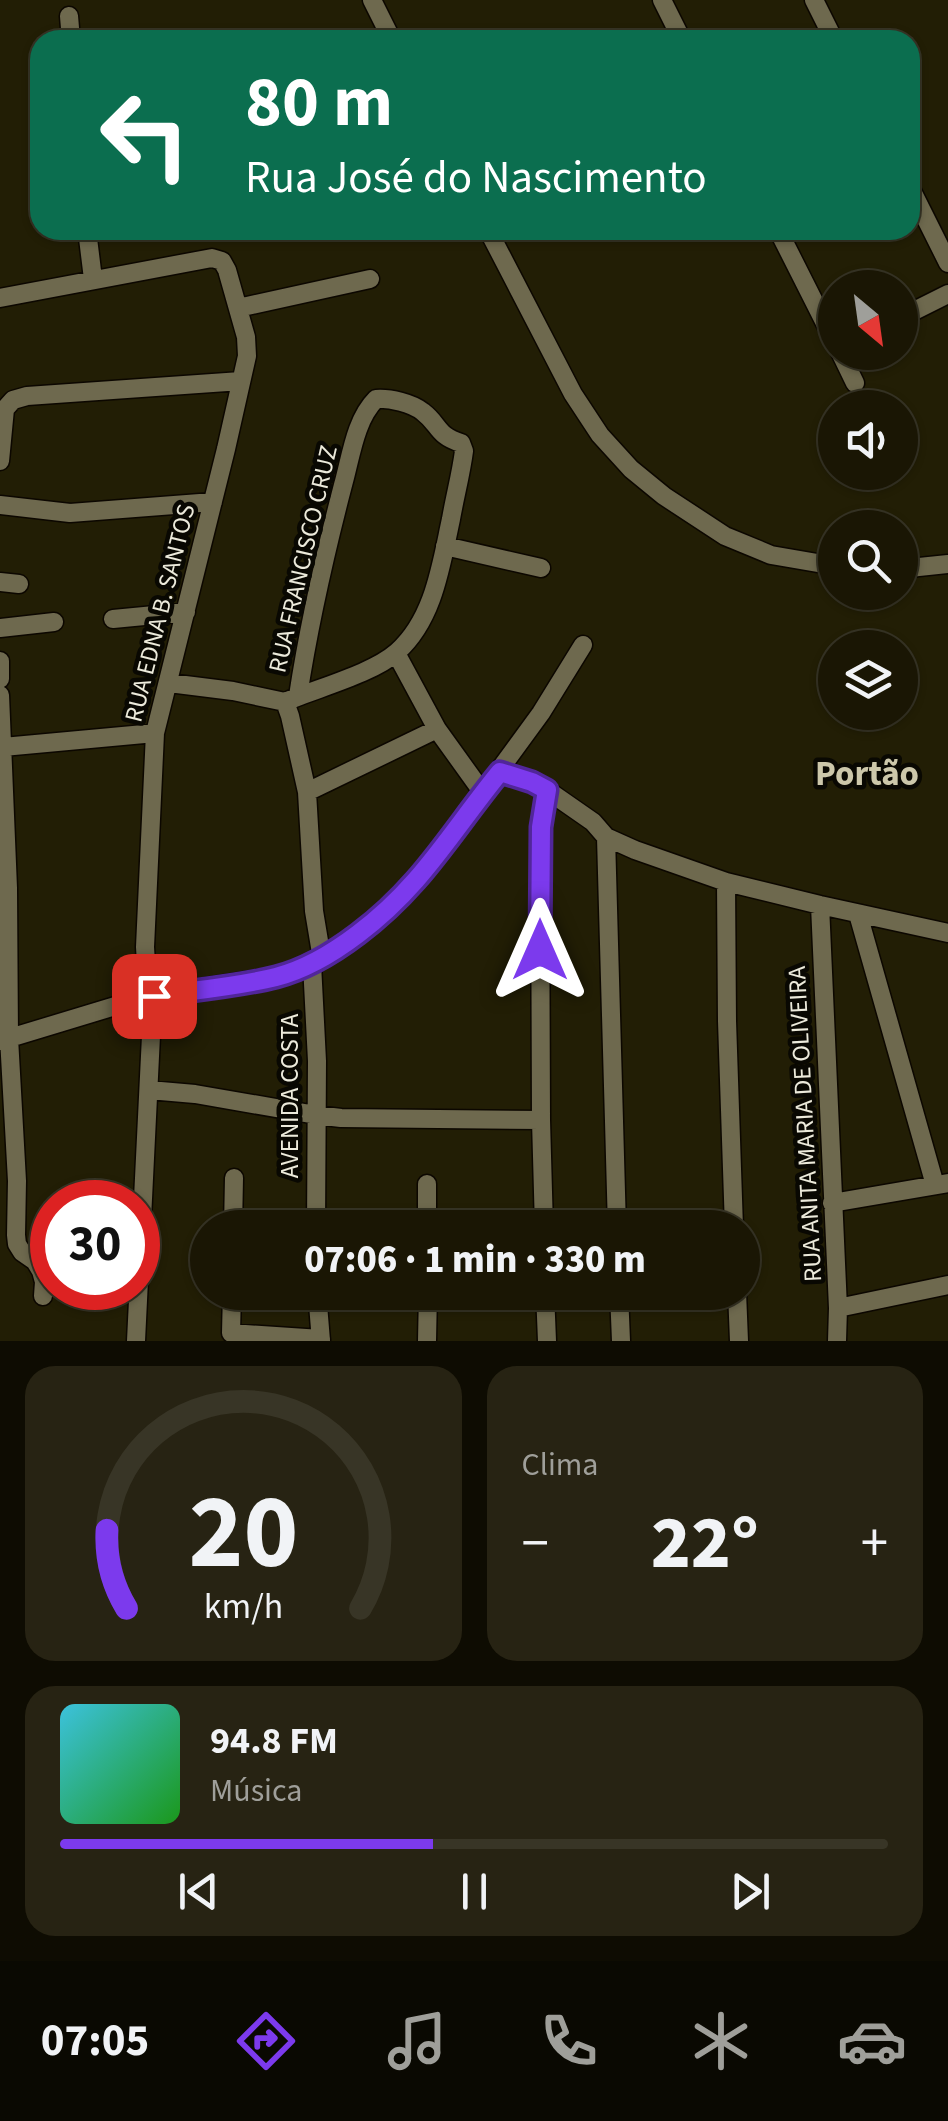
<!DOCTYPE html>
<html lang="pt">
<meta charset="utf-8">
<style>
:root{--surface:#1a1604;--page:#272313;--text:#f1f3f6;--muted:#9f9f9a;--line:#383526;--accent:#7c3aed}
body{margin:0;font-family:"Source Sans 3",sans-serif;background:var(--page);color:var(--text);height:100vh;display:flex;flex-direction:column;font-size:38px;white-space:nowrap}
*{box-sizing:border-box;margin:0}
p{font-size:32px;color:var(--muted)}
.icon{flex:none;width:55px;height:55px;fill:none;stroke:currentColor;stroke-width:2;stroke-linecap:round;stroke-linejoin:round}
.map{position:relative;height:1341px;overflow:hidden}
.drawer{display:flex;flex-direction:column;gap:25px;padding:25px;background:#0e0c02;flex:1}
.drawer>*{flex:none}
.top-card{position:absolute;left:30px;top:30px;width:890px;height:210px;border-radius:30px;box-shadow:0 2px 8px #0004,0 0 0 2px var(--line);background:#0b6e4f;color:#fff;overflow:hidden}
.needle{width:65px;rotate:151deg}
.fabs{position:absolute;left:818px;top:270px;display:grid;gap:20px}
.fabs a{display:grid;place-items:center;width:100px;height:100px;border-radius:50%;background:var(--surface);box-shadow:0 2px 8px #0004,0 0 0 2px var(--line);font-size:50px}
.speed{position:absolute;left:30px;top:1180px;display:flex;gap:20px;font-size:50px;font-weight:700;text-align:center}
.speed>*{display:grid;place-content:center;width:130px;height:130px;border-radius:50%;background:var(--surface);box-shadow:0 2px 8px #0004,0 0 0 2px var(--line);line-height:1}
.speed .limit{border:15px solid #d22;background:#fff;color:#111}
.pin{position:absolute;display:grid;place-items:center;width:85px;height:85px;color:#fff;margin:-42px;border-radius:20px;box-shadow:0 5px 15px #0006}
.me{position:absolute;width:110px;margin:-55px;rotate:0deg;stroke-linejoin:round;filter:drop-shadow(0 0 8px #0008)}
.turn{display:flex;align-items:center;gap:35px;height:210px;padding:0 50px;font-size:45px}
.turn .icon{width:130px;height:130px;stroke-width:2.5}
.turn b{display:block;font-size:70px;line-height:85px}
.big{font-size:75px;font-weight:800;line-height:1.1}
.drawer .card{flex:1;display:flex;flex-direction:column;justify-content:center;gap:15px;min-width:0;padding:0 35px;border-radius:30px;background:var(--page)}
.drawer .dial{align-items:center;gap:0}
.dial svg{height:260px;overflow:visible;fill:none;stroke:var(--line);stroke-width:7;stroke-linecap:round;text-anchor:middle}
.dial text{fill:var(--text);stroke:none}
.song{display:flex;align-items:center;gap:30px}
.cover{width:120px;height:120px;border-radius:15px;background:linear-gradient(135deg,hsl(190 70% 55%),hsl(120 70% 35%))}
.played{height:10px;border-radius:5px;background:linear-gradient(90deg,var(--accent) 45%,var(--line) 45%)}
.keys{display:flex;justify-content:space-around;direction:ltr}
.heat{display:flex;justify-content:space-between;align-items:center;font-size:55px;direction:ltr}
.drawer .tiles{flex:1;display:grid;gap:25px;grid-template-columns:1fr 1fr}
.card:last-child{grid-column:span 2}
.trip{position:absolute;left:190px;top:1210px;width:570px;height:100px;border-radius:50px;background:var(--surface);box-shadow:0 2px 8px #0004,0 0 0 2px var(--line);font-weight:800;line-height:100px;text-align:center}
.menu{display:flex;height:160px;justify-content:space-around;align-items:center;background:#0a0902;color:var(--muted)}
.menu .icon{width:70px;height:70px}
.menu .on{color:var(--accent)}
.menu b{font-size:45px;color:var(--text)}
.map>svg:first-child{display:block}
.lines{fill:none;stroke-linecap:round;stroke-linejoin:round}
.minor-casing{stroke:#0c0700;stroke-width:21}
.minor{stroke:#6e694e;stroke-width:18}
.route-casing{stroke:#51269a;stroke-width:25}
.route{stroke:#7c3aed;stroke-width:18}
.labels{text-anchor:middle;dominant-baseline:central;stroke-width:9;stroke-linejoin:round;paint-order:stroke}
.street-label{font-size:25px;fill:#eceadb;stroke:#090802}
.district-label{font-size:35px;font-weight:bold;fill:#ccc7aa;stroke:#090802}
</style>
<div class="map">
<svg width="948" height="1341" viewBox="0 0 948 1341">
<rect width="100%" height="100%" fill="#221e05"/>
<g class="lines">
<g class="minor-casing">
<path id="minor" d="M372,0l20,40
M662,0l20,40
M814,0l20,40
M69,16l2,24
M910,187l38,76
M87,230l6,49
M488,230l85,164 27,41 31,34 33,27 61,40 46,19 64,11
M778,230l57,113
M0,298l212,-40 10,3 5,9 19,67 1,19 -21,93 -71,284 -10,214 3,49
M238,308l132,-29
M900,318l48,-24
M840,352l15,31
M0,461l5,-52 8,-9 14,-4 214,-15
M0,505l70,8 143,-11
M445,546l96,22
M900,569l48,-5
M0,582l19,2
M113,619l73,-7
M0,628l54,-6
M396,653l41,76 46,64
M0,661v18
M169,683l64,8 52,11
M0,695l8,193 1,150 8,143 -1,54 1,9 5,8 13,9 6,10 3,11 -1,14
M285,702c32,-14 87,-28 112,-50 37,-33 44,-87 54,-133 4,-23 10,-45 13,-68l-3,-8c-25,-8 -21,-18 -38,-31 -11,-9 -33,-14 -47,-13 -21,21 -25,58 -33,86 -18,69 -34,139 -45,211
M285,702l5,14 17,76 7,119 8,48
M3,747l152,-14
M500,772l32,10 15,8 46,32 13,15 29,13 91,32 94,23 128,28
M307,792l130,-63
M606,837l11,391
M726,882l1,139 7,207
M820,905l18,403 -1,33
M858,914l77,271
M312,964l5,97 -1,167
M0,1041l148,-45 130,-20 34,-12 33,-20 59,-49 23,-26 114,-156 42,-68
M149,1090l46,4 121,21 25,3 200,2
M427,1184v44
M832,1203l116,-20
M233,1228l1,-50
M544,1228l-3,-108 -1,-264 1,-29 6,-37
M232,1292l-1,41 90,6
M317,1292l4,49
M545,1292l2,49
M619,1292l2,49
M737,1292l2,49
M838,1308l110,-23
M136,1341l17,-346
M427,1341l1,-49"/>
</g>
<use href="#minor" class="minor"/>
</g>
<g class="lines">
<g class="route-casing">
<path id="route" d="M154,996c40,-6 82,-9 122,-19 31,-8 57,-24 82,-43 64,-48 93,-102 142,-162l32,10 15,8 -6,37 -1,123"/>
</g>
<use href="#route" class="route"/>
</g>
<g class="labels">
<g class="street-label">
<text transform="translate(303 559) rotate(-77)">RUA FRANCISCO CRUZ</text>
<text transform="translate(160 613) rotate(-76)">RUA EDNA B. SANTOS</text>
<text transform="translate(290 1096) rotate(-90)">AVENIDA COSTA</text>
<text transform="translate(805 1124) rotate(-93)">RUA ANITA MARIA DE OLIVEIRA</text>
</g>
<g class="district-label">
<text x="867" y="774">Portão</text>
</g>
</g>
</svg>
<div class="fabs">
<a><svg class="needle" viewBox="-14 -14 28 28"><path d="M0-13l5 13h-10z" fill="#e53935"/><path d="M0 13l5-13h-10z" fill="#9f9f9a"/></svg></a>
<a><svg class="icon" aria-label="sound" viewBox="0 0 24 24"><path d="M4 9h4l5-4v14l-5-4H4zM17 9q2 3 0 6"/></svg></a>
<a><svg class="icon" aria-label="search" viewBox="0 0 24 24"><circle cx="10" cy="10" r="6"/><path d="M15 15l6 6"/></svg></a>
<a><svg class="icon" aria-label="layers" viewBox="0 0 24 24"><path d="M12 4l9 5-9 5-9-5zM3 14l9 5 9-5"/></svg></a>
</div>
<div class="speed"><div class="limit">30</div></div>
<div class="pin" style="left:154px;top:996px;background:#d93025"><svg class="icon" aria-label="arrive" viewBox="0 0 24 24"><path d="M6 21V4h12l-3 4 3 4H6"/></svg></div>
<svg class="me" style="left:540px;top:950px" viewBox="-20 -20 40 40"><path d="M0-17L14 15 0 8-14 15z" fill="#7c3aed" stroke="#fff" stroke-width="4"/></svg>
<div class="trip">07:06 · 1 min · 330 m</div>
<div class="top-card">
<div class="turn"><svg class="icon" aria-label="left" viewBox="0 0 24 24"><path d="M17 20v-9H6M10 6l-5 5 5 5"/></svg><div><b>80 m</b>Rua José do Nascimento</div></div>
</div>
</div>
<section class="drawer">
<div class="tiles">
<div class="card dial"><svg viewBox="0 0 100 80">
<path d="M14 69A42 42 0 1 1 86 69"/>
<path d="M14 69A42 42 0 0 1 8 45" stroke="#7c3aed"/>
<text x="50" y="56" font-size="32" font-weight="700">20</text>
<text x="50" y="72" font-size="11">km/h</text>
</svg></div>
<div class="card"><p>Clima</p>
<div class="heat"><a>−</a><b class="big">22°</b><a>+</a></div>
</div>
<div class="card">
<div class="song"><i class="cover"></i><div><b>94.8 FM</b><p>Música</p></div></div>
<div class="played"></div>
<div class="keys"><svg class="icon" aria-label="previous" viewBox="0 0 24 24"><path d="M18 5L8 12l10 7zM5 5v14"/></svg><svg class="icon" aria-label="pause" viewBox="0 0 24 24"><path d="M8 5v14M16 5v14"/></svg><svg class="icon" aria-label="next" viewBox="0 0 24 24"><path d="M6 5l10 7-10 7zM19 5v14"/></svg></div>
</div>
</div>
</section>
<nav class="menu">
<b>07:05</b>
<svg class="icon on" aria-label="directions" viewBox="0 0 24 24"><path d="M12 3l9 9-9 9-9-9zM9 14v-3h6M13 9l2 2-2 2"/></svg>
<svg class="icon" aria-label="music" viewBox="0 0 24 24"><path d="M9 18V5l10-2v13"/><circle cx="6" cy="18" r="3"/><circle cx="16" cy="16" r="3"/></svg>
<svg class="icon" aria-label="phone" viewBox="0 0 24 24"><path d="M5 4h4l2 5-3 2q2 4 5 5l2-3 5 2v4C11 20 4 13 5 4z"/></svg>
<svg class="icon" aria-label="climate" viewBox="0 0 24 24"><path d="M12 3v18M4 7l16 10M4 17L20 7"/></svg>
<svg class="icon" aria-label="car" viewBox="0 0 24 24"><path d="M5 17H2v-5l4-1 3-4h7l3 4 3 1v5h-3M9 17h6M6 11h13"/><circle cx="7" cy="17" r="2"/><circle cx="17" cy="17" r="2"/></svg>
</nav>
